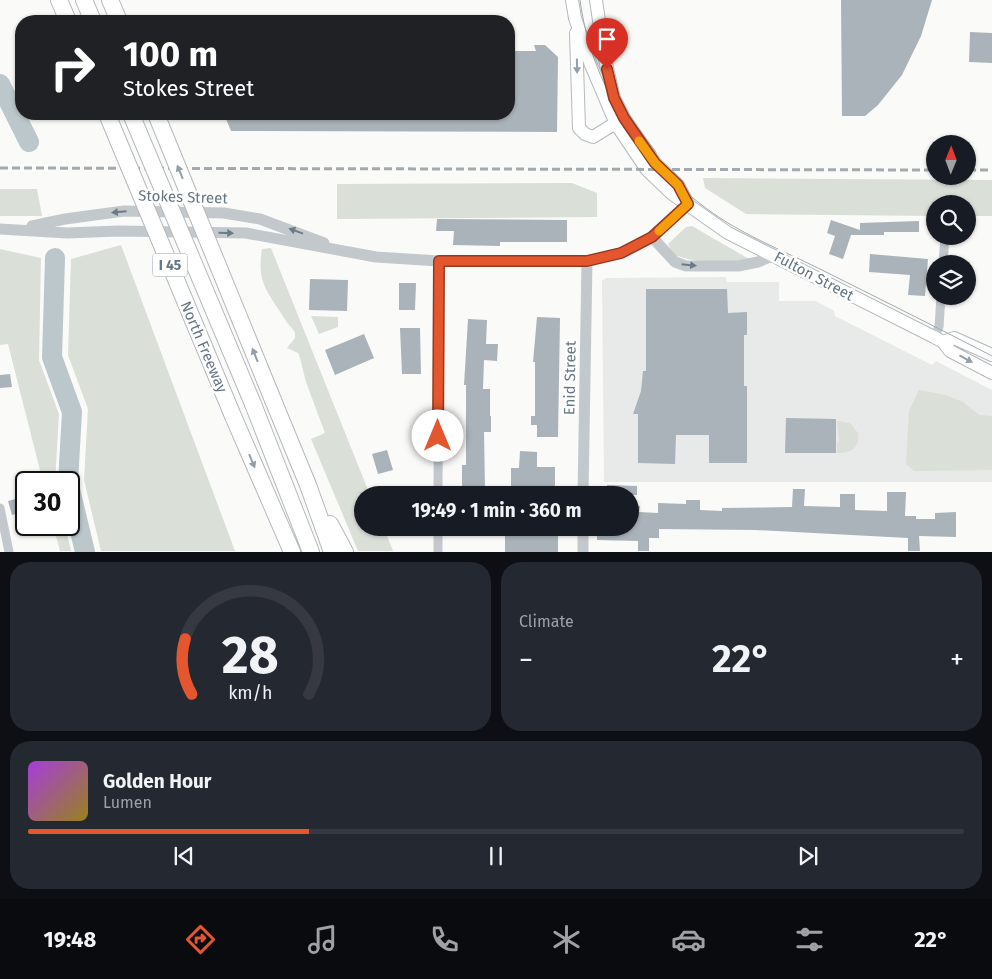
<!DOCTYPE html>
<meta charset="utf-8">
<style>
:root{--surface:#171b24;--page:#242831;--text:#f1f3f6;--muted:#9ea1a6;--line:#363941;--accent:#e4572e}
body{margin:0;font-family:"Fira Sans",sans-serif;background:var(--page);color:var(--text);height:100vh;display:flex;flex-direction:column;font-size:19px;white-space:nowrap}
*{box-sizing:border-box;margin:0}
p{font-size:16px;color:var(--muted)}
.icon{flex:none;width:28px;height:28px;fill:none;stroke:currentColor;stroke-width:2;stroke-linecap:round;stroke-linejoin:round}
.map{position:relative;height:552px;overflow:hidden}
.sheet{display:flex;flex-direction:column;gap:10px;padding:10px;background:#0d0f14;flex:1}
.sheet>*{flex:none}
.guide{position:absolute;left:15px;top:15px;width:500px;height:105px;border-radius:20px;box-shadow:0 1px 4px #0004;background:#202124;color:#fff;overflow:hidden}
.needle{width:32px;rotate:1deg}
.fabs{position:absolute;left:926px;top:135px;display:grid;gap:10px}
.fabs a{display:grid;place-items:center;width:50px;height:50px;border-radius:50%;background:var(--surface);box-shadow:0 1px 4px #0004;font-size:25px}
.speed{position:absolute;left:15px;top:471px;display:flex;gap:10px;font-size:25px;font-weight:700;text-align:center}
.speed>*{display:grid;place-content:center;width:65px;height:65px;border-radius:50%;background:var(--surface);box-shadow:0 1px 4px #0004;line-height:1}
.speed .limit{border:2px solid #111;border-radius:8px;background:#fff;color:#111}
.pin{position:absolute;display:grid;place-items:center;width:42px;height:42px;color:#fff;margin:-51px -21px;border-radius:50% 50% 50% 0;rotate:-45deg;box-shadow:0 0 5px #0007}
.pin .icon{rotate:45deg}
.me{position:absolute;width:55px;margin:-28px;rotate:0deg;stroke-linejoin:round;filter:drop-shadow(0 0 4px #0008)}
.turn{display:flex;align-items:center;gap:18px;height:105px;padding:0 25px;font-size:22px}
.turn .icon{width:65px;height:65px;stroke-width:2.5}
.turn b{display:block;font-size:35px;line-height:42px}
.big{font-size:38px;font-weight:700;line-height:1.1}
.sheet .widget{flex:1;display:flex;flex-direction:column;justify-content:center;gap:8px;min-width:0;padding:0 18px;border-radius:20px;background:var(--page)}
.sheet .dial{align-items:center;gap:0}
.dial svg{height:130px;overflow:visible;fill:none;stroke:var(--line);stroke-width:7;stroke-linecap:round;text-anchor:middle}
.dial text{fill:var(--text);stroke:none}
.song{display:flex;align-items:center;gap:15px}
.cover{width:60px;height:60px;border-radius:8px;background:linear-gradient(135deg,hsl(280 70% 55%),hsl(50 70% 35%))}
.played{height:5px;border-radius:2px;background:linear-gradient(90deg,var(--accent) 30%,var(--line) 30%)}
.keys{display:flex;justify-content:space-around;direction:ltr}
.heat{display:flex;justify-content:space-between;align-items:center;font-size:28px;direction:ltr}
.sheet .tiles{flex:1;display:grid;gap:10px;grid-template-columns:1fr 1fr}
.widget:last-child{grid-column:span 2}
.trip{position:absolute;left:354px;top:486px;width:285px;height:50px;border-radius:25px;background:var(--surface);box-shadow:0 1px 4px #0004;font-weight:700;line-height:50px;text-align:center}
.dock{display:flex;height:80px;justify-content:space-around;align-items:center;background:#090b0e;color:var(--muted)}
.dock .icon{width:35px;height:35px}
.dock .active{color:var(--accent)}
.dock b{font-size:22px;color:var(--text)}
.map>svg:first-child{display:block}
.built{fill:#e8e9e9}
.green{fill:#dadfd7}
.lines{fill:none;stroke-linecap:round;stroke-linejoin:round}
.river{stroke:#bbc7cb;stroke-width:20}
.building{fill:#aab3b9}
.secondary-casing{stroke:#b3babf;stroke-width:14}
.motorway-casing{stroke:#b4b9bd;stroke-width:18}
.minor{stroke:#c3c8cc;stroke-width:9}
.tertiary{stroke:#c3c8cc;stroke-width:11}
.secondary{stroke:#fff;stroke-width:12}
.motorway{stroke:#fff;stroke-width:16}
.tram{stroke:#a2aab0;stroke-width:1}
.rail{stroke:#a2aab0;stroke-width:3;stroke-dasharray:8 4;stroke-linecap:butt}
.motorway-bridge-casing{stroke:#b4b9bd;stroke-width:18;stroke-linecap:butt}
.motorway-bridge{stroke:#fff;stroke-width:16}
.oneway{fill:#939fa8}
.oneway2{fill:#6a7a87}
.route-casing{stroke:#94391e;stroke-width:12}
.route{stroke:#e4572e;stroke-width:9}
.slow{stroke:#f59e0b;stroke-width:9}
.labels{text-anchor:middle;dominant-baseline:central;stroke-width:5;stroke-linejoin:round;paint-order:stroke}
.shield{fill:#fff;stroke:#939fa8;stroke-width:1}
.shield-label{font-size:14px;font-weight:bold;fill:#657683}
.street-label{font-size:15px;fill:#657683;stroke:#fff}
</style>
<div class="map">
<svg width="992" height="552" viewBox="0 0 992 552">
<rect width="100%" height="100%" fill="#fafaf8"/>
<path class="built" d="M726,277l1,5h52v19h37l18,10 1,5 97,49 4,-4 56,29v92h-388l-2,-201 4,-3z"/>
<path class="green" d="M703,178l289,2v36h-24v-12h-33v12l-189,-2 -41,-26z
M572,183l25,10v24l-260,2v-35z
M0,189h37l5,27h-42z
M692,226l57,33c-21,4 -56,5 -76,-5l-5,-10 18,-17z
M121,245l114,306h-134l-17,-71 4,-71 -20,-54 3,-96z
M271,248l99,247h-8v33h22l9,23h-35l-47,-112 14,-6 -19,-51 -6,-24 -2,-5 -11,-5 8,-10v-5c-2,-5 -6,-7 -9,-12 -17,-28 -30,-37 -24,-72z
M0,249l41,9 -2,102 20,54 -4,68h-12l-35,-138 -8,1z
M311,316l27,1v10l-19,7z
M919,390l27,5 17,7 16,13 13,1v54l-78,1 -8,-7 3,-53z
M837,421l13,2 8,10c2,15 -7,20 -21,20v-10l2,-2z
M53,525h12l6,26h-11z"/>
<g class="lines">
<path class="river" d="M0,84l29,58
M55,258l-3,99 20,55 -4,70
M69,485l16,67"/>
</g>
<path class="building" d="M841,0h91l-11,36 -19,39 -24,30 -13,11h-23z
M970,32l22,1v30l-23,-1z
M534,45h11l13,12 -1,75 -326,-1 -7,-17h285v-63h27z
M437,219l130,1v22h-67v4l-47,-1 1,-14h-18z
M831,220l29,10v-7l59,-2v11h-35v3h-33l-8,24 -14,-5 6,-18 -8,-3z
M870,254l58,5 -3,37 -17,-1 2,-20 -41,-3z
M310,279l38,1 -1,31 -38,-1z
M399,283h17l-1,27h-16z
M646,289h81l1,24 19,-1v23h-3v51h3v77h-38v-28h-33l-1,29 -37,-1v-49h-5l8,-23 2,-20h3z
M537,317l23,1 -2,119h-21v-12h-6v-9h4v-54h-2z
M468,319l19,1 -1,24h12l-1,17 -13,-1 -1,29h7v27h1v16h-7l1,57h-11v6h-12v-30h4v-80h-2z
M400,328h20l1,46h-19z
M364,334l10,24 -39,17 -10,-25z
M10,374l2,13 -12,1v-13z
M786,418l50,1v34h-51z
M387,450l6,20 -15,4 -6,-20z
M520,451l17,1v15h18v28h-17v-7h-27v-20h8z
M607,485l30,1v9h-30z
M793,489h12l-1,17 36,1v-13h15v16l32,1v-19h19l-1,24h11v3h19v-6l21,-1v25l-37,-1 1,15h-12v-13l-153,-8 -96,-1v9h-10v13h-11v-10l-41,-1v-12h33v-22h10l-1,6 19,1v-10l28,1v-4h14v10l22,1v-3l70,-1z
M26,496v15l-14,4 -4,-14z
M505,528h53v24h-53z"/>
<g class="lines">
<g class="secondary-casing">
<path id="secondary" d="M572,0l3,18 16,47 25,59 31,46 24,23 57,40 206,104 9,5 7,9 42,22
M596,0l8,55 10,43 10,20 31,45 23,22 9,17
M576,33l3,95 6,6 8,3 29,-18
M943,342l11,-4 38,17"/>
</g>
<g class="motorway-casing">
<path id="motorway" d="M59,0l9,21
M84,0l9,21
M110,0l9,21
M273,400l35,85 24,67
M253,404l58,148
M233,416l59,136
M330,524l15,28"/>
</g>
<path class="minor" d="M943,264l2,-28
M934,337l5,-10 2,-31
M438,495l1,-234
M0,508l9,44
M438,552v-24"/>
<path class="tertiary" d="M32,226l33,-7 59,-8 100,2 36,6 64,24
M0,229l67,4 51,-2 128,2 130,24 63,4h148l34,-8 31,-16 36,-33
M652,237l23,25 11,4h52l20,-4 16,-7
M583,495l4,-234
M583,552v-24"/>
<use href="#secondary" class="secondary"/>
<use href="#motorway" class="motorway"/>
<path class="tram" d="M580,0c12,92 70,175 148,223 31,19 69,34 102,51 54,27 108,54 162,82
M605,67l14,31
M627,114l29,38"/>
<path class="rail" d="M0,168l935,2
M968,170h24"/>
<g class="motorway-bridge-casing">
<path id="motorway-bridge" d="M107,114l126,302
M131,114l122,290
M156,114l117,286"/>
</g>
<use href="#motorway-bridge" class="motorway-bridge"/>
</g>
<defs><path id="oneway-solid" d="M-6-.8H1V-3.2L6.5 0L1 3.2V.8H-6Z" transform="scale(1.25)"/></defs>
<g class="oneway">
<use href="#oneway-solid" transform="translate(577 66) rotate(89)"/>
<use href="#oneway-solid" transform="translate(180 172) rotate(-112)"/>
<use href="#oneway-solid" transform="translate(255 355) rotate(-112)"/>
<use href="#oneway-solid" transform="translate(966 359) rotate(28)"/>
<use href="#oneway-solid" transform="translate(252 461) rotate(67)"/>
</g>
<g class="oneway2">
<use href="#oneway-solid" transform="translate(119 212) rotate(175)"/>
<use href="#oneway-solid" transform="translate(296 231) rotate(-160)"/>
<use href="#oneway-solid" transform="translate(226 233) rotate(1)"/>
<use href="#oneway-solid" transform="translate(689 265) rotate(6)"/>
</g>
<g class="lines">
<g class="route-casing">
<path id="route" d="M438,436l1,-175h148l34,-8 31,-16 36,-33 -10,-19 -23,-22 -31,-45 -10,-20 -7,-29"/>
</g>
<use href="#route" class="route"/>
<path class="slow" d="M639,141l16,22 23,22 10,19 -29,27"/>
</g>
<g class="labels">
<rect class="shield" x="152.5" y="253.5" width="35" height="23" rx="4"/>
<g class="shield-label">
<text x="170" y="265">I 45</text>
</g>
<g class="street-label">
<text transform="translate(183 197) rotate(2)">Stokes Street</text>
<text transform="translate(814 276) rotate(28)">Fulton Street</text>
<text transform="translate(204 347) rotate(67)">North Freeway</text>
<text transform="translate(570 378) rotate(-89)">Enid Street</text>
</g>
</g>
</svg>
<div class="fabs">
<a><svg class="needle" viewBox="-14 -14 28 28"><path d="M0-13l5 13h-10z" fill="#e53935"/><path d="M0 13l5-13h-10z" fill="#9ea1a6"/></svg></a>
<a><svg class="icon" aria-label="search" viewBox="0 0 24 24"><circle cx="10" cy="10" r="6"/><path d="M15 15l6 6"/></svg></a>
<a><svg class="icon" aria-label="layers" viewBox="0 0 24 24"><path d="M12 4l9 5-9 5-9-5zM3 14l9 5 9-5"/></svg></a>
</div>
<div class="speed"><div class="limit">30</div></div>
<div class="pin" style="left:607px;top:69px;background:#d93025"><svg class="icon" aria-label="arrive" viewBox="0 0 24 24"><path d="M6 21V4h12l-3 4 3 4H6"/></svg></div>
<svg class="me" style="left:438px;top:436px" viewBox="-20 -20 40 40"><circle r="19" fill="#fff"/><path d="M0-13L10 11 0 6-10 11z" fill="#e4572e"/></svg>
<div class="trip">19:49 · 1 min · 360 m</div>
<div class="guide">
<div class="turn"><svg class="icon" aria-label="right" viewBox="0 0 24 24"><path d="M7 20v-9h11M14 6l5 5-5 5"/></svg><div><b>100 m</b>Stokes Street</div></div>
</div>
</div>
<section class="sheet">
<div class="tiles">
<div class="widget dial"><svg viewBox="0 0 100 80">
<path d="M14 69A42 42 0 1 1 86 69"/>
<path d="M14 69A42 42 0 0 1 10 35" stroke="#e4572e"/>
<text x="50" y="56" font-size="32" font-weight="700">28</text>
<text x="50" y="72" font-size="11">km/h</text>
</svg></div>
<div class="widget"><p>Climate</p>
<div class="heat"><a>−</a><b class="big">22°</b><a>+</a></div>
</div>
<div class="widget">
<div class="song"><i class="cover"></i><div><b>Golden Hour</b><p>Lumen</p></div></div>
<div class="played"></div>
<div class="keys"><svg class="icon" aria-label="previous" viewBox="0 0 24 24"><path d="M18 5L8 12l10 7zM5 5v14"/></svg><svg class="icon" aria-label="pause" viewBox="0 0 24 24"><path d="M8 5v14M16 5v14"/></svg><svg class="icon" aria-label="next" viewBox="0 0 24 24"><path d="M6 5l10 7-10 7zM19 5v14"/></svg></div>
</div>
</div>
</section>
<nav class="dock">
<b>19:48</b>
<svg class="icon active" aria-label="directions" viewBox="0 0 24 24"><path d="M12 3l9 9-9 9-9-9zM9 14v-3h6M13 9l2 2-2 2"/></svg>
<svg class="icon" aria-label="music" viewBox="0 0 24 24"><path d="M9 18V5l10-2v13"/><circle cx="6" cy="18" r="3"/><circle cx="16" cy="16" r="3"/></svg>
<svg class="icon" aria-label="phone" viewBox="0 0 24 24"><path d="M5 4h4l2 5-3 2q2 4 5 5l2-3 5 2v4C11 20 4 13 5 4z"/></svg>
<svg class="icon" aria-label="climate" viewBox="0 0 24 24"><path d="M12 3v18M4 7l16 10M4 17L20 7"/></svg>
<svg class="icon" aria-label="car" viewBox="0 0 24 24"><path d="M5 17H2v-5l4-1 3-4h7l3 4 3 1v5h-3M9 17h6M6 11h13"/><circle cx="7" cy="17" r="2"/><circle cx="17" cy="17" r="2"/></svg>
<svg class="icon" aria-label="filters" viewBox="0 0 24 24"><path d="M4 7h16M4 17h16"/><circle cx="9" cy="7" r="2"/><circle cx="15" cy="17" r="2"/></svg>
<b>22°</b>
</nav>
